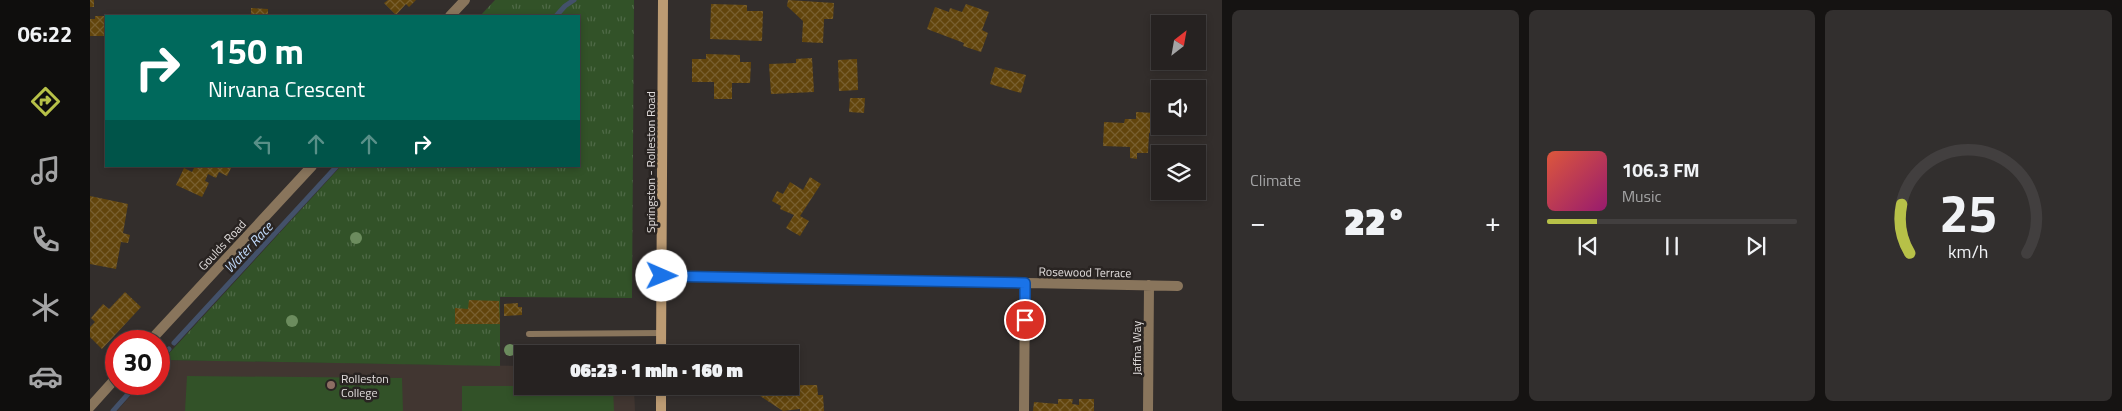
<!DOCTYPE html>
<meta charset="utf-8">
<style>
:root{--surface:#262221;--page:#322f2e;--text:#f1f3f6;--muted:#a4a4a5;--line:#423f3f;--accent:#b7c148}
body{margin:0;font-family:"Titillium Web",sans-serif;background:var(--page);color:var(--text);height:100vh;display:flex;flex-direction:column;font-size:19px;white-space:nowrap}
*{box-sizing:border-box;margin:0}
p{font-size:16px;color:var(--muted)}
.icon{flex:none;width:28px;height:28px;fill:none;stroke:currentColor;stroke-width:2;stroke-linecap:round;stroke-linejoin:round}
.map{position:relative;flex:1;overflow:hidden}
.side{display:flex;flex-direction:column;gap:10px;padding:10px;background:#151312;width:900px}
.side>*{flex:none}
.guide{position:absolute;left:15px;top:15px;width:475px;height:152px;border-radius:0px;box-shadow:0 2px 8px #0003,0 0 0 1px var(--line);background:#00695c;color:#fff;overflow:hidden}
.needle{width:32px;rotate:31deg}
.tools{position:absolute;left:1061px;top:15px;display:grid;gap:10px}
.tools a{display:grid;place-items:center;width:55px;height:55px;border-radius:0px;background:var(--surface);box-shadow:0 2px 8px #0003,0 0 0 1px var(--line);font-size:25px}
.speed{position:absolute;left:15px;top:330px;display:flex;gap:10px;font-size:25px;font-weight:700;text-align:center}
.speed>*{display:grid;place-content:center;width:65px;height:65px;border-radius:50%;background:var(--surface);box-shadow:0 2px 8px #0003,0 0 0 1px var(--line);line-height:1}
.speed .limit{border:8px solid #d22;background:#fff;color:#111}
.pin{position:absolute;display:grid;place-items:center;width:42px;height:42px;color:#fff;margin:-21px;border:2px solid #fff;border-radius:50%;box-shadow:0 1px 5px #0007}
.me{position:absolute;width:55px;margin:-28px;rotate:91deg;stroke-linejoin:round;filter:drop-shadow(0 0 4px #0008)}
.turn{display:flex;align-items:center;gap:18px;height:105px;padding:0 20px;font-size:22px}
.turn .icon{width:65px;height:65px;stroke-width:2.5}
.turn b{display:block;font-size:35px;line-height:42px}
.lanes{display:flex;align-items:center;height:48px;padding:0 20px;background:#0003;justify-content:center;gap:25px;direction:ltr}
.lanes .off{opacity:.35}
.big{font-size:38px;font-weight:800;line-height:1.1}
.side .tile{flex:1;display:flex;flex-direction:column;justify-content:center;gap:8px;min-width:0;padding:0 18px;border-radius:8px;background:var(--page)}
.side .dial{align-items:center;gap:0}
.dial svg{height:130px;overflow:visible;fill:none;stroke:var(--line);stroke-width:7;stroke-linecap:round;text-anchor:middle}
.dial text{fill:var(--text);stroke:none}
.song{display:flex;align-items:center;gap:15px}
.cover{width:60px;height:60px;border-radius:8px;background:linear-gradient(135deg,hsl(10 70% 55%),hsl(320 70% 35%))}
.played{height:5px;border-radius:2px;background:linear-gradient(90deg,var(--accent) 20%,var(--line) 20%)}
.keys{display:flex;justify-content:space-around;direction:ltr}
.heat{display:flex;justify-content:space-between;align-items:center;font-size:28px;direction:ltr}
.side .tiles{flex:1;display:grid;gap:10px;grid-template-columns:repeat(3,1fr)}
.trip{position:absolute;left:424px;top:345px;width:285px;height:50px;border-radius:0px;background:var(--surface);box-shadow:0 2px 8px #0003,0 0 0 1px var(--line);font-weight:800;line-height:50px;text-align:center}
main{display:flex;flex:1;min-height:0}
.tab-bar{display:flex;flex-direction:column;width:90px;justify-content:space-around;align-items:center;background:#0f0e0d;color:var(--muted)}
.tab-bar .icon{width:35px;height:35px}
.tab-bar .selected{color:var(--accent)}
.tab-bar b{font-size:22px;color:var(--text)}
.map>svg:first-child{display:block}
.built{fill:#413631}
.park{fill:url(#park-tufts)}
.garden{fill:#325228}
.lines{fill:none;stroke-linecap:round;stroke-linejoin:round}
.stream{stroke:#43516a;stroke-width:5}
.building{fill:url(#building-cross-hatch)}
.service{stroke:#89755c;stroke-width:6}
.minor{stroke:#89755c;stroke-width:10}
.secondary{stroke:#bc9b73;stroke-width:10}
.tree{fill:#6c8c5e}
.route-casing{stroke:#114b97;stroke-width:12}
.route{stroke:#1a73e8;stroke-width:9}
.education-dot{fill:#8d6e63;stroke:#292422;stroke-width:2}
.labels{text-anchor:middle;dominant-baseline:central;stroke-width:5;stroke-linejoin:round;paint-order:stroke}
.street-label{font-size:12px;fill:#e0dcdb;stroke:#292422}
.poi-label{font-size:12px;fill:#e0dcdb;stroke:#292422;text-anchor:start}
.water-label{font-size:14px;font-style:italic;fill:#bfd8f8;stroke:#292422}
</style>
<main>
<nav class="tab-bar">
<b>06:22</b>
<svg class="icon selected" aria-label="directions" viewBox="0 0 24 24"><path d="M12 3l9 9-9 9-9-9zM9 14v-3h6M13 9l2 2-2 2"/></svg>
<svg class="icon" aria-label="music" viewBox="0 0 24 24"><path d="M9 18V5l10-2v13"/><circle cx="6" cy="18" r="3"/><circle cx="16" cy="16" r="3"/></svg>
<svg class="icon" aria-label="phone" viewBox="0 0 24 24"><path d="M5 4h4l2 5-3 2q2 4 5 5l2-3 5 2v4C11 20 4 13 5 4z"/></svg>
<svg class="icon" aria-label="climate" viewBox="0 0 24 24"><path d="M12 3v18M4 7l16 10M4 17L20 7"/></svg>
<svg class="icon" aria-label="car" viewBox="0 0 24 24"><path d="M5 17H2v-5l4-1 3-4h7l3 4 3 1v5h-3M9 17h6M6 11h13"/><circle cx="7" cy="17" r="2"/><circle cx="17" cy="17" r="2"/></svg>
</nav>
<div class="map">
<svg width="1132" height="411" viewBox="0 0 1132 411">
<defs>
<pattern id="park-tufts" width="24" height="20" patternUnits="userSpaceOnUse" patternTransform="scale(1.25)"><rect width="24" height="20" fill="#325228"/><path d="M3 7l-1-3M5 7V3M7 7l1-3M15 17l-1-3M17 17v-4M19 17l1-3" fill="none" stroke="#4f6a47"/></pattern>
<pattern id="building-cross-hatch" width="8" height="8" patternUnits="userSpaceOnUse" patternTransform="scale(1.25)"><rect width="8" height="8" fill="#62450c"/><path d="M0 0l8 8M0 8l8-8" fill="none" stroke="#785f2f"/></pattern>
</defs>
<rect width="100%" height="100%" fill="#332e2c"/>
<path class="built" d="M73,360l359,6v20h112l1,25h-518l24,-27h18v-19z"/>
<path class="park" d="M405,0h139l-2,298 -132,-1v69l-337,-6 178,-194h238v-150h-99z"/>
<path class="garden" d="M97,376l215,2 1,33h-218z
M372,386h151l1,25h-152z"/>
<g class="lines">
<path class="stream" d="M466,16l9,-10 9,-6
M84,343l163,-177
M69,360l10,-11
M23,411l24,-27"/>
</g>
<path class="building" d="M0,0h4v7h-4z
M298,0h28l-7,7 -3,-3 -10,11 -12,-12z
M698,0l46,3 -1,16h-9l-1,24 -21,-1 1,-21 -16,-15z
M621,4l36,1v6h16l-1,30 -52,-2z
M876,4l23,8 -7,18 6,3 -7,19 -18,-6 1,-3 -37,-14 8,-22 14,5 1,-4 12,4z
M161,8l17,1v7h-17z
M5,16h11v20h-16v-17h5z
M616,54l34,1v7h11l-1,21h-18v16h-18v-17h-22v-23h14z
M722,58l2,34 -43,2 -2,-30 27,-1v-4z
M767,59l1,31 -19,1 -1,-31z
M905,67l31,8 -5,18 -31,-9z
M760,98h15l-1,15 -15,-1z
M1046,112l18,1 -1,20h-4l-1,20h-11v6l-7,-1v-11l-27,-1 1,-24 20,1 1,-4h11z
M105,166h37l-5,10 -8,-4 -3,6 -8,-4 -3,7 4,2 -7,14 -26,-12 8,-17 8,4z
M720,177l11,7 -21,32 9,5 -9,15 -14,-8 8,-13 -14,-6 1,-3 -9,-5 5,-10 6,3 7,-12 13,8z
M0,196l38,8 -5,29 7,2 -2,8 -7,-1 -5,27 -26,-5z
M35,292l16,15 -39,42 -12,-12v-10l5,-5 -4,-4 12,-14 6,5z
M379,300l30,1 1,23h-45v-16l13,1z
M428,303v4h4v8l-18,1v-12z
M727,385l1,10h5l1,16h-24v-2l-17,2 -32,-21 2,-4z
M968,399h15l-1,5 7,1v-6h15v12h-61l1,-9 24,2z"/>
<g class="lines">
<path class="service" d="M439,334l132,-1"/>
<path class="minor" d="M360,16l15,-16
M572,276l516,10
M60,341l162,-175
M0,407l26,-29
M934,411l1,-128
M1058,411l1,-126"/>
<path class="secondary" d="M571,354l2,-354
M571,411v-25"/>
</g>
<g class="tree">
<circle cx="266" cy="238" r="6"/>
<circle cx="202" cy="321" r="6"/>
<circle cx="420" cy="350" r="6"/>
</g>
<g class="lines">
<g class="route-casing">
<path id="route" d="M572,276l363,7v37"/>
</g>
<use href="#route" class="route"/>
</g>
<circle class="education-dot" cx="241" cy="385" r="5"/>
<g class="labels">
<g class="street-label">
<text transform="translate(560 162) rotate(-90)">Springston - Rolleston Road</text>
<text transform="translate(132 245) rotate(-47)">Goulds Road</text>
<text transform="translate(995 272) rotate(1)">Rosewood Terrace</text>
<text transform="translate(1046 348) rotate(-90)">Jaffna Way</text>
</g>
<g class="poi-label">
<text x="251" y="378">Rolleston<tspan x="251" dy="14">College</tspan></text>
</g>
<g class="water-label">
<text transform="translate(158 247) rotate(-47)">Water Race</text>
</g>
</g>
</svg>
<div class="tools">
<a><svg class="needle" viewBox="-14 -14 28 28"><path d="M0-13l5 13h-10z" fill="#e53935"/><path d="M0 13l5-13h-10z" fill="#a4a4a5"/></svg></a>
<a><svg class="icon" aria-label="sound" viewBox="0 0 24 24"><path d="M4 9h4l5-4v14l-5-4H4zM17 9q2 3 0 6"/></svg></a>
<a><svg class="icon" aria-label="layers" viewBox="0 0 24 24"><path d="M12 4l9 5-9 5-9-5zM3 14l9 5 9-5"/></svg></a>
</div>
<div class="speed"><div class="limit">30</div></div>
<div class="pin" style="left:935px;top:320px;background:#d93025"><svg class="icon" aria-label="arrive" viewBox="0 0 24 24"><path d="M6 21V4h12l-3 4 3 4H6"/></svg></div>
<svg class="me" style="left:572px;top:276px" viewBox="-20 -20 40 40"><circle r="19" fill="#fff"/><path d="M0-13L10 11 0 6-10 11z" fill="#1a73e8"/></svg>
<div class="trip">06:23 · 1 min · 160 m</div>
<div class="guide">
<div class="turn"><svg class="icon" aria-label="right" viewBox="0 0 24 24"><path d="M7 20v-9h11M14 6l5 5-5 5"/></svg><div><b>150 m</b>Nirvana Crescent</div></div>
<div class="lanes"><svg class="icon off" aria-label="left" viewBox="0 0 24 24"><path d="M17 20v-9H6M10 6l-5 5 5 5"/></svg><svg class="icon off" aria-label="ahead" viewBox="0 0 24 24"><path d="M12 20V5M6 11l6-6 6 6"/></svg><svg class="icon off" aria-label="ahead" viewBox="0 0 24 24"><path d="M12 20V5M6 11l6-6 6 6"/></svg><svg class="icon" aria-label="right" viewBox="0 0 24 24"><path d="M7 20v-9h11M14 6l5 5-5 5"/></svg></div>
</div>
</div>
<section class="side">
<div class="tiles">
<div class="tile"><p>Climate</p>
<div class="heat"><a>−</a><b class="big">22°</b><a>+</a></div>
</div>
<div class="tile">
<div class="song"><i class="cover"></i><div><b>106.3 FM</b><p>Music</p></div></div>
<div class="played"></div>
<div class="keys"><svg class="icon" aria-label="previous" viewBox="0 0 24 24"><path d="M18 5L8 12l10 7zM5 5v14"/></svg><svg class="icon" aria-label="pause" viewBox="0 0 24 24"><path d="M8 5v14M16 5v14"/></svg><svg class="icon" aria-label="next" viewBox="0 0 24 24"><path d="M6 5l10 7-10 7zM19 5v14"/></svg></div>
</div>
<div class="tile dial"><svg viewBox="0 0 100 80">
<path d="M14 69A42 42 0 1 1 86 69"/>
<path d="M14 69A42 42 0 0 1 9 39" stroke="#b7c148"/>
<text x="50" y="56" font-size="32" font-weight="700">25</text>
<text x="50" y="72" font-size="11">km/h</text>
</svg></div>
</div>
</section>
</main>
